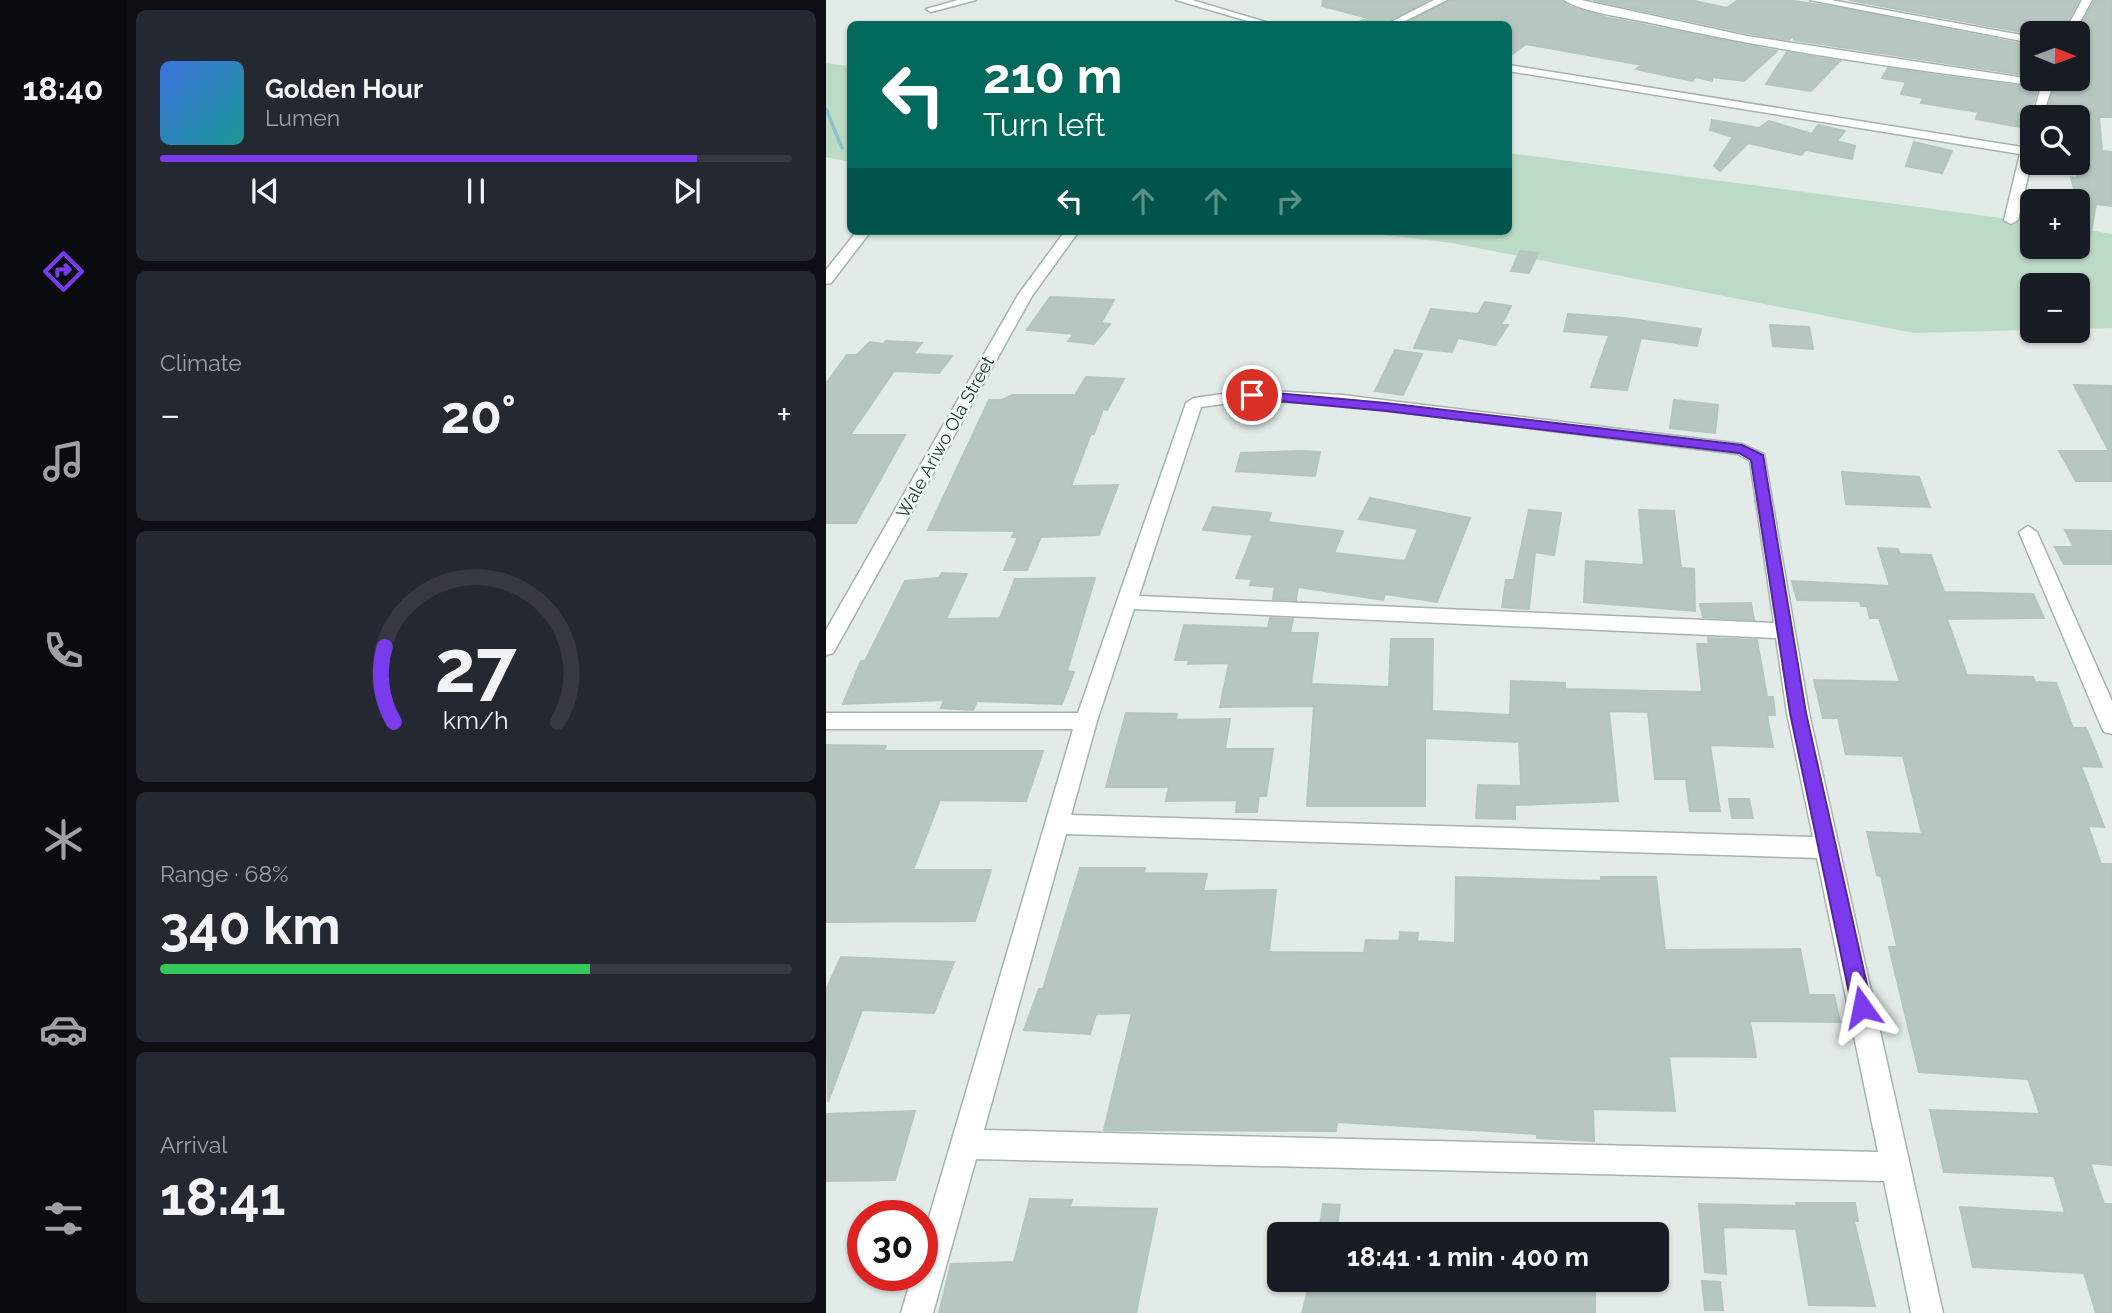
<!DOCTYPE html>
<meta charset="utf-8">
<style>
:root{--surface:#171b24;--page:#242831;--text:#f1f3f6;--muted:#9ea1a6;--line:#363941;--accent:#7c3aed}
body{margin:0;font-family:Raleway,sans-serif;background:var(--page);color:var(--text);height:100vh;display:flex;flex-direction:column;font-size:26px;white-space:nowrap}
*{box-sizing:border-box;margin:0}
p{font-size:23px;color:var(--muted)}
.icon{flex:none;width:38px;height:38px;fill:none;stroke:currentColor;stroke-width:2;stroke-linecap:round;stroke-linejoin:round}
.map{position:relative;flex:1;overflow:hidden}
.drawer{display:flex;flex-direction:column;gap:10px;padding:10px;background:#0d0f14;width:700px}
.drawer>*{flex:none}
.banner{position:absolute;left:21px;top:21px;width:665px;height:214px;border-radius:10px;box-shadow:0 2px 5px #0004;background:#00695c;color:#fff;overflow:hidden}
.needle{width:46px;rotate:91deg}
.tools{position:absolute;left:1194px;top:21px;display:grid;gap:14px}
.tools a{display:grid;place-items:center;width:70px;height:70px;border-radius:10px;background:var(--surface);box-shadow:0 2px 5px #0004;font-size:35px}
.speed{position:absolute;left:21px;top:1200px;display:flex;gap:14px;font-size:35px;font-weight:700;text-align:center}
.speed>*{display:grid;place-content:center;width:91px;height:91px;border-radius:50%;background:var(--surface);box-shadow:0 2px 5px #0004;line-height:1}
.speed .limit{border:10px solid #d22;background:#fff;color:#111}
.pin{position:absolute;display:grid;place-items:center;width:60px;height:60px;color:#fff;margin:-30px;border:4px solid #fff;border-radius:50%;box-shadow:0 2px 7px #0007}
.me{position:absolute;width:77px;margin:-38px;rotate:348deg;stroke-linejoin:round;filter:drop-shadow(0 0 5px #0008)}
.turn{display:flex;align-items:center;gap:24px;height:147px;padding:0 21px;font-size:32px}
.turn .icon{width:91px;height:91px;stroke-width:2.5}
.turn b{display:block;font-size:49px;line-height:60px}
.lanes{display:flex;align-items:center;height:66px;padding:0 21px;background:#0003;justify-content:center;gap:35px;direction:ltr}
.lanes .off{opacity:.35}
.big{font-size:52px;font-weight:700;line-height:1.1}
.drawer .card{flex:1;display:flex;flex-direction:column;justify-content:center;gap:10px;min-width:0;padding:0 24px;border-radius:10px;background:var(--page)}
.drawer .dial{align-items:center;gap:0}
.dial svg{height:182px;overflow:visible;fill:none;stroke:var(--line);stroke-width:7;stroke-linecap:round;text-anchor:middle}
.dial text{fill:var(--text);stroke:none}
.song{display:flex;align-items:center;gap:21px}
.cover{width:84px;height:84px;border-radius:10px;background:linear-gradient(135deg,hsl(220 70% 55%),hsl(180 70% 35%))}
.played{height:7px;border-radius:4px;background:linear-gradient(90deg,var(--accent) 85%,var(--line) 85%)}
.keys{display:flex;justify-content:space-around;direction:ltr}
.heat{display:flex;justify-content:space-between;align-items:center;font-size:38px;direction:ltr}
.charge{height:10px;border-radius:5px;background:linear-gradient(90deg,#34c759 68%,var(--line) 0)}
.trip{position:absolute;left:441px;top:1222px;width:402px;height:70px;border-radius:10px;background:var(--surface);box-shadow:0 2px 5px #0004;font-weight:700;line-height:70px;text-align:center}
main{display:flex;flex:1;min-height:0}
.dock{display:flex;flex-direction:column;width:126px;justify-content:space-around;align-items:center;background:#090b0e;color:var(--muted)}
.dock .icon{width:49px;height:49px}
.dock .selected{color:var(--accent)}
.dock b{font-size:32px;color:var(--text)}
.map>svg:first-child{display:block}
.green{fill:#bcdbc6}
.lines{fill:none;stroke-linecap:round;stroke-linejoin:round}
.stream{stroke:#8cc0ce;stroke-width:3.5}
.building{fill:#b7c6c1;stroke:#b4c5bf;stroke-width:2}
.minor-casing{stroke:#a5b3ae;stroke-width:3}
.minor{fill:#fff;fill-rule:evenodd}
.route{fill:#7c3aed;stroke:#51269a;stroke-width:2}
.labels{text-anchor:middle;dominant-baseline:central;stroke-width:5;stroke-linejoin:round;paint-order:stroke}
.street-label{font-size:18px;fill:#233b36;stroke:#f2f8f5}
</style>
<main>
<nav class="dock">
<b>18:40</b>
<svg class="icon selected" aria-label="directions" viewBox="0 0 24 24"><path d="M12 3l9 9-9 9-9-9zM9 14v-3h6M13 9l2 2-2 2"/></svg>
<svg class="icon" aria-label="music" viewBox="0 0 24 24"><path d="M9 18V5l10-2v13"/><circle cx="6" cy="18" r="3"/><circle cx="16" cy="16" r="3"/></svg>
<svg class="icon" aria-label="phone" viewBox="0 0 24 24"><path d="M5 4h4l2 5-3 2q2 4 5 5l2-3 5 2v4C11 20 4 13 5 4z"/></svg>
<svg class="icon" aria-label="climate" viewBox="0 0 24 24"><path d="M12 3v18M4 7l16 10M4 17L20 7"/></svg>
<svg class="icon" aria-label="car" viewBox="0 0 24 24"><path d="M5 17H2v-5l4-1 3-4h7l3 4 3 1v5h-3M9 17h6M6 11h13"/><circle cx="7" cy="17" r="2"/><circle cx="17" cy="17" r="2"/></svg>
<svg class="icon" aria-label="filters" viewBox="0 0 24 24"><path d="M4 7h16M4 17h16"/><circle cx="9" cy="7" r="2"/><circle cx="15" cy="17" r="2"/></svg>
</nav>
<section class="drawer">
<div class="card">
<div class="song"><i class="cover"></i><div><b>Golden Hour</b><p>Lumen</p></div></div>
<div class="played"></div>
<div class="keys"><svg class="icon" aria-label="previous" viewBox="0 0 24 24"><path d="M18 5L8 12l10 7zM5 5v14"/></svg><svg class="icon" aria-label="pause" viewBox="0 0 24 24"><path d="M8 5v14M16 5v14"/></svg><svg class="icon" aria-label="next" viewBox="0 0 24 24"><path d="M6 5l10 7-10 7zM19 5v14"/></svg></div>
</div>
<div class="card"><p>Climate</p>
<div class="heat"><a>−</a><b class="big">20°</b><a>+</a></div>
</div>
<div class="card dial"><svg viewBox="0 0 100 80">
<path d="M14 69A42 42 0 1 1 86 69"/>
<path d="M14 69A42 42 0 0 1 10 36" stroke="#7c3aed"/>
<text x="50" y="56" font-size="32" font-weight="700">27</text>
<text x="50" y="72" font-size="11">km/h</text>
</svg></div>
<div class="card"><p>Range · 68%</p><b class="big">340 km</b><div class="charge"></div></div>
<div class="card"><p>Arrival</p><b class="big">18:41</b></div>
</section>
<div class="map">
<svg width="1286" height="1313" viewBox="0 0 1286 1313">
<rect width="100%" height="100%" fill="#e2ebe7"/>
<path class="green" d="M0,63l24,3v96l-24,-5z
M683,153l523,69v25h45v-19l35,6v94l-35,1v-44h-45v45l-118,3 -462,-90 -100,-12h156z"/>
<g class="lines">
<path class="stream" d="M0,109l16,39"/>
</g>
<path class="building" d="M497,0h105l-43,24h-32l15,-6 -46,-12z
M623,0h113l9,7 34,10 172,34 -33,30 -32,-4v4l-16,-4 -4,4 -56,-12 6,-4 -116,-21 -18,13v-33h-104z
M767,0h97l37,8 11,-8h49l53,8 192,38v30l-238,-36v-5l-5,5 -42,-7z
M1023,0h230l-18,33 -29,1z
M1269,0h17v117h-13l3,34 10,1v54l-16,-2 -9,51h-10v-54l-6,-24 6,1v-61l-31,-4 11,-34h20v-34l6,-12h-6z
M961,52l9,2 44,7 -29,30 -45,-7z
M1062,68l55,8 95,12 -13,40 -49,-9 2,-7 -57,-9 2,-5 -22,-4 5,-12 -24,-4z
M886,120l47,8 10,-7 43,13 6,-9 27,6 -8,10 18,5 -3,13 -46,-9 -5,5 -53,-12 -28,28 -6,-5 19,-29 -23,-7z
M1088,142l38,9 -10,22 -36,-7z
M694,251l18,2 -9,20 -18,-2z
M224,297l64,3 -13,23 9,1 -16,20 -26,-3 6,-7 -47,-4z
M659,302l26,4 -10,19h7l-13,20 -37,-7 -6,14 -38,-4 17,-39 47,5z
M742,314l56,4 77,11 -4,17 -56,-8 -14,52 -36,-3 18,-52 -45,-4z
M944,325l39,2 4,22 -40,-3z
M60,341l36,2 -9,11 39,2 -13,17 -45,-2 -44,64h55l-49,88h-30v-139l21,-29h10l13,-13 13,2z
M569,350l27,4 -19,41 -28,-4z
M260,377l38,2 -17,31 -4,-1 -9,25h-3l-20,52 47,-1 -19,50 -58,2 -14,33h-23l14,-33h-6l3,-6 -87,-1 61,-130h13l11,-5h62z
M1248,385l38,1v95h-36l-17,-30h50z
M848,400l44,5 -3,28 -45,-5z
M476,451l18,1 -5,24 -79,-5 5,-18z
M1016,472l77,5 11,30 -84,-3z
M544,498l100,20 -33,84 -52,-8 -2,6 -85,-13 -2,13 -23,-1 2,-12 -25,-2 2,-6 -16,-1 17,-43 -50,-5 10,-23 58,6 -3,9 75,9 -9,22 71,8 13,-32 -59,-10z
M703,510l32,3 -7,42 -19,-3 -6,57 -27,-2 4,-27h8z
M813,510l35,1 7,57 13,1 1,42 -111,-9 2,-41 58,4z
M1239,530l47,1v33h-48l-9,-17h19z
M1052,548l20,1 2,5 31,1 13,37 89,2 11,24 -97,1 20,56 66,2 2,5 21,1 17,45h13l16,39 -21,-1 23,61 -16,-1 13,38h11v301l-22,-2 14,41h8v109h-16l-12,-40 -111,-6 -13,-60 105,6 -11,-37 -110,-4 -14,-62 110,4 -12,-35 -109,-7 -30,-125h8l-16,-71 -4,-1 -10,-43 55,2 -19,-78 -57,-2 -8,-36h-15l-9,-38 86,2 -21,-64h-9l-3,-12h-6l-1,-5 -63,-1 -5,-19 98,5z
M116,573l25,1 -21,45 54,-1 15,-39 80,-1 -28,93 7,1 -12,32 -85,-3 -4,9 -32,-2 3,-8 -101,4 18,-43h4l40,-80 34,-3z
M925,603l3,17 -51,-3 -3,-13z
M444,618l23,1 -3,14h28l-7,51 78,3 2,-48h42l-1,72 78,4 1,-34 54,2v6l137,3 -5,-48h12l-1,-6 49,2 10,57h6l2,18h-8l6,32 -63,-2 10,66h-30l-4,-32h-31l-7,-67 -39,-1 9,90 -103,4v14l-39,-1 2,-33 43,1 -2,-44 -94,-4v68h-118l7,-100 -94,1 9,-44 -41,1 1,-4h-14l9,-35 84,3z
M300,713l51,1 -1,6 54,-1 -5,30h48l-7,47h-7l-2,16h-21l1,-12 -71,1 3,-14h-63z
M0,745l60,1 -2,5h159l-17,50 -86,-1 -27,70h78l-16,51 -149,1z
M903,799h20l4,19h-21z
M254,868h65l-1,5 63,1 -4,17 73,-1 -7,62 95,1 2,-13 33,1 1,-9 18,1 -1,8 38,2 1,-66 145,4v-4h55l9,73 135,-1 9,46h25l6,27 -90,-1 6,36 -87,-1 6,55 -82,-2 1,32 -57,-3v-4l-200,-12 -1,9 -232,-1 28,-117 -36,1 -6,20 -66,-4 15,-41h4z
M15,957l113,5 -20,51 -72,-3 -34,92 -2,-112z
M89,1111l-20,69 -69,1v-67z
M204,1199l42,1 -2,7 87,2 -21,104h-197l12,-49 63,-2z
M970,1203h59l3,18h-4l21,85 -66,-1 -13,-76 -73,-2 3,47 -21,-2 -6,-68 98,2z
M497,1204l17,1 -4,29h-17z
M485,1279h284v34h-293z
M876,1281l18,1 3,28h-18z"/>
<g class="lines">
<g class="minor-casing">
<path id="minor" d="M132,0h18l-45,12 -5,-3z
M350,0h16l81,24h-15z
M608,0h13l-48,24h-12z
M738,0h17l166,36 285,43h23l-13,38 -10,3 9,-34c-131,-16 -261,-34 -390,-63 -23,-5 -69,-11 -87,-23z
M984,0h21l201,37v6z
M1256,0h10l-18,33h-10z
M682,65l514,82 4,-16 6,-4v32l-14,61 -7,4 -7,-4 16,-66 -512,-83z
M31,231h14l-40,52 -5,1v-14z
M239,231h14l-47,65 -196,352 -3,5 -7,2v-25l192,-335z
M426,390l90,5 400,49 22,10 45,259 134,600h-32l-27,-132 -908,-22 -43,154h-32l11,-37h10v-35l151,-512h-247v-16h252l108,-310 8,-5zM426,400l90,5 396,49 12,7 24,162 -635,-27 62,-189zM308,609l642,29 11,75 26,124 -742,-22 26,-94zM240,834l751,24 61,294 -894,-22z
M1202,526l9,6 75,169v33l-8,-2 -3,-6 -82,-194z"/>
</g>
<use href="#minor" class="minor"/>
</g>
<path class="route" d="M426,391l134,12 356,42 21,10 43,258 66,294 -3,7 -7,3 -7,-3 -3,-7 -62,-294 -39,-253 -12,-7 -353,-42 -139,-13 -2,-3z"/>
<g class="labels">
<g class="street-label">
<text transform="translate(119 437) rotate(-61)">Wale Ariwo Ola Street</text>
</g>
</g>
</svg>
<div class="tools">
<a><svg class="needle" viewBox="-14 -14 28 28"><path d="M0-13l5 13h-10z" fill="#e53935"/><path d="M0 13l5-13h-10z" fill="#9ea1a6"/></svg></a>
<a><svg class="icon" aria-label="search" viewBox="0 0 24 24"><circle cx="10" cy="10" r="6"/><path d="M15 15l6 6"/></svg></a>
<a>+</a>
<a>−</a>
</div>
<div class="speed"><div class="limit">30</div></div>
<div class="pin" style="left:426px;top:395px;background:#d93025"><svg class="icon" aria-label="arrive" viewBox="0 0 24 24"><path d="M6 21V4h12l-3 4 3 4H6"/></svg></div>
<svg class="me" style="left:1036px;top:1007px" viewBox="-20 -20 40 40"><path d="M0-17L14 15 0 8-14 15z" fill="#7c3aed" stroke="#fff" stroke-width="4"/></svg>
<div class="trip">18:41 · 1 min · 400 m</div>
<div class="banner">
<div class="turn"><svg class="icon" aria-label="left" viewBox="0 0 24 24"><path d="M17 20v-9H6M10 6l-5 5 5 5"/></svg><div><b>210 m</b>Turn left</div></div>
<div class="lanes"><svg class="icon" aria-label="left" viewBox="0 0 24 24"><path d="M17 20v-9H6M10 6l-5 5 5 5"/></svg><svg class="icon off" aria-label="ahead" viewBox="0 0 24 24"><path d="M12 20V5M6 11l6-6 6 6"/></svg><svg class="icon off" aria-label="ahead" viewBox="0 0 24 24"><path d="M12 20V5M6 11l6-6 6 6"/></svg><svg class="icon off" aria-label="right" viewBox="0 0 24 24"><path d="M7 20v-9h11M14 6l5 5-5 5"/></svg></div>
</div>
</div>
</main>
